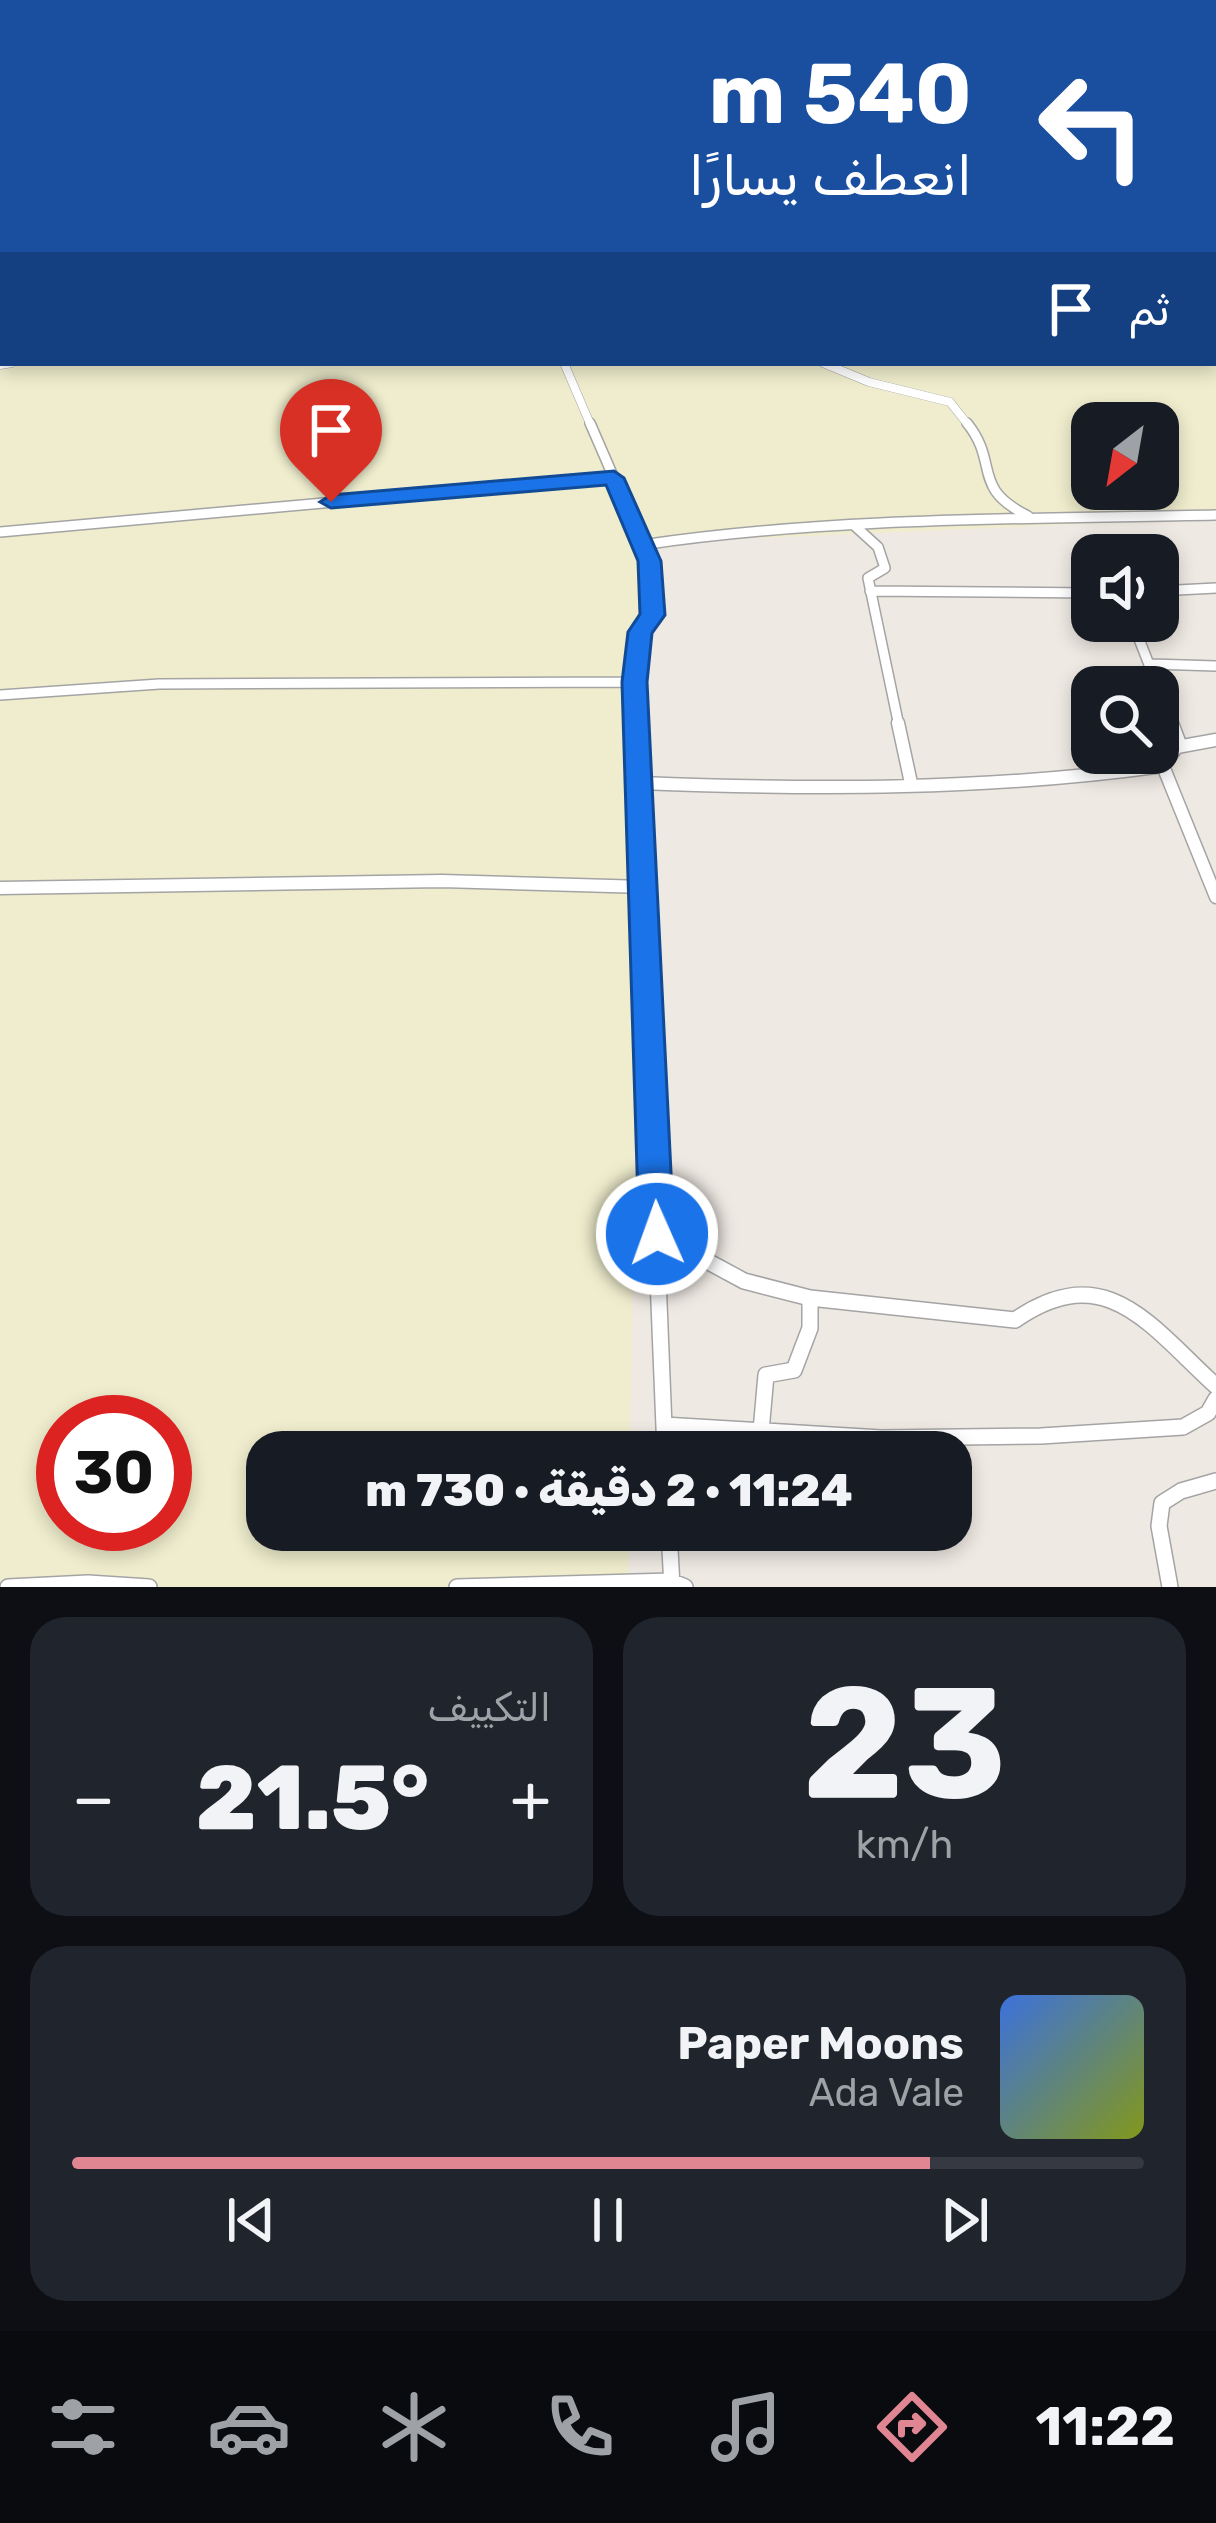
<!DOCTYPE html>
<html lang="ar">
<meta charset="utf-8">
<style>
:root{--surface:#171b24;--page:#20242c;--text:#f1f3f6;--muted:#9ea1a6;--line:#363941;--accent:#e08693}
body{margin:0;font-family:Rubik,"Noto Naskh Arabic",sans-serif;background:var(--page);color:var(--text);direction:rtl;height:100vh;display:flex;flex-direction:column;font-size:45px;white-space:nowrap}
*{box-sizing:border-box;margin:0}
p{font-size:39px;color:var(--muted)}
.icon{flex:none;width:66px;height:66px;fill:none;stroke:currentColor;stroke-width:2;stroke-linecap:round;stroke-linejoin:round}
.map{position:relative;height:1587px;overflow:hidden;direction:ltr}
.sheet{display:flex;flex-direction:column;gap:30px;padding:30px;background:#0d0f14;flex:1}
.sheet>*{flex:none}
.top-card{position:absolute;left:0px;top:0px;width:1218px;height:366px;box-shadow:0 6px 18px #0003;direction:rtl;background:#1a4fa0;color:#fff;overflow:hidden}
.needle{width:78px;rotate:211deg}
.fabs{position:absolute;left:1071px;top:402px;display:grid;gap:24px}
.fabs a{display:grid;place-items:center;width:108px;height:108px;border-radius:24px;background:var(--surface);box-shadow:0 6px 18px #0003;font-size:60px}
.speed{position:absolute;left:36px;top:1395px;display:flex;gap:24px;font-size:60px;font-weight:700;text-align:center}
.speed>*{display:grid;place-content:center;width:156px;height:156px;border-radius:50%;background:var(--surface);box-shadow:0 6px 18px #0003;line-height:1}
.speed .limit{border:18px solid #d22;background:#fff;color:#111}
.pin{position:absolute;display:grid;place-items:center;width:102px;height:102px;color:#fff;margin:-123px -51px;border-radius:50% 50% 50% 0;rotate:-45deg;box-shadow:0 0 12px #0007}
.pin .icon{rotate:45deg}
.me{position:absolute;width:132px;margin:-66px;rotate:358deg;stroke-linejoin:round;filter:drop-shadow(0 0 9px #0008)}
.turn{display:flex;align-items:center;gap:42px;height:252px;padding:0 48px;font-size:54px}
.turn .icon{width:156px;height:156px;stroke-width:2.5}
.turn b{display:block;font-size:84px;line-height:102px}
.then{display:flex;align-items:center;height:114px;padding:0 48px;background:#0003;gap:24px;font-size:45px}
.big{font-size:90px;font-weight:800;line-height:1.1}
.sheet .card{flex:1;display:flex;flex-direction:column;justify-content:center;gap:18px;min-width:0;padding:0 42px;border-radius:36px;background:var(--page)}
.sheet .dial{align-items:center;gap:0}
.dial b{font-size:156px;line-height:1}
.song{display:flex;align-items:center;gap:36px}
.cover{width:144px;height:144px;border-radius:18px;background:linear-gradient(135deg,hsl(220 70% 55%),hsl(70 70% 35%))}
.played{height:12px;border-radius:6px;background:linear-gradient(90deg,var(--accent) 80%,var(--line) 80%)}
.keys{display:flex;justify-content:space-around;direction:ltr}
.heat{display:flex;justify-content:space-between;align-items:center;font-size:66px;direction:ltr}
.sheet .tiles{flex:1;display:grid;gap:30px;grid-template-columns:1fr 1fr}
.card:last-child{grid-column:span 2}
.trip{position:absolute;left:246px;top:1431px;width:726px;height:120px;border-radius:36px;background:var(--surface);box-shadow:0 6px 18px #0003;font-weight:800;line-height:120px;text-align:center;direction:rtl}
.dock{display:flex;height:192px;justify-content:space-around;align-items:center;background:#090b0e;color:var(--muted)}
.dock .icon{width:84px;height:84px}
.dock .on{color:var(--accent)}
.dock b{font-size:54px;color:var(--text)}
.map>svg:first-child{display:block}
.farmland{fill:#efedcd;fill-rule:evenodd}
.lines{fill:none;stroke-linecap:round;stroke-linejoin:round}
.minor-far4-casing{stroke:#a4a4a4;stroke-width:8}
.minor-far3-casing{stroke:#a4a4a4;stroke-width:9}
.minor-far2-casing{stroke:#a4a4a4;stroke-width:12}
.minor-far1-casing{stroke:#a4a4a4;stroke-width:15}
.minor-casing{stroke:#a4a4a4;stroke-width:18}
.minor-far4{stroke:#fff;stroke-width:6}
.minor-far3{stroke:#fff;stroke-width:8}
.minor-far2{stroke:#fff;stroke-width:9}
.minor-far1{stroke:#fff;stroke-width:12}
.minor{stroke:#fff;stroke-width:15}
.route{fill:#1a73e8;stroke:#114b97;stroke-width:3}
</style>
<div class="map">
<svg width="1216" height="1587" viewBox="0 0 1216 1587">
<rect width="100%" height="100%" fill="#efe9e3"/>
<path class="farmland" d="M0,0h1130l-1127,3v360h1212l1,-175v330l-571,25 -15,909h-363v78h362l-1,57h-628zM1092,423h66v66h-66zM63,1422h102v102h-102z"/>
<g class="lines">
<g class="minor-far4-casing">
<path id="minor-far4" d="M96,0l4,3
M349,0l6,3
M438,3l6,-3
M997,3l49,-3"/>
</g>
<g class="minor-far3-casing">
<path id="minor-far3" d="M564,363l27,63
M823,363l46,19 81,20 19,24
M0,365l12,-2"/>
</g>
<g class="minor-far2-casing">
<path id="minor-far2" d="M590,423l60,138 2,54 -12,17 -3,94
M967,423c33,41 3,64 61,93
M856,527l22,20 7,21 -17,10 31,148
M0,532l613,-55
M642,545c189,-28 384,-26 574,-30
M870,591l222,2
M1158,591l58,-3
M1132,621l41,105
M1151,664l65,2
M0,695l159,-11 476,-2"/>
</g>
<g class="minor-far1-casing">
<path id="minor-far1" d="M637,723l15,384
M898,723l13,60
M1172,723l8,21
M1216,740l-39,7 -14,19 53,131
M641,783c175,7 349,7 522,-17
M0,888l442,-7 203,6"/>
</g>
<g class="minor-casing">
<path id="minor" d="M651,1104l14,348
M657,1234l87,47 66,17 205,22c91,-63 135,6 201,66
M664,1425l217,13 160,-2 142,-9 25,-14 8,-14
M761,1431l5,-56 28,-5 16,-42v-30
M669,1530l3,57
M751,1530h41
M8,1587l80,-4 61,4
M457,1587l214,-6 14,6
M1170,1587l-11,-61 3,-23 19,-12 35,-10"/>
</g>
<use href="#minor-far4" class="minor-far4"/>
<use href="#minor-far3" class="minor-far3"/>
<use href="#minor-far2" class="minor-far2"/>
<use href="#minor-far1" class="minor-far1"/>
<use href="#minor" class="minor"/>
</g>
<path class="route" d="M614,471l10,7 37,83 4,54 -13,18 -5,49 27,552 -5,13 -12,5 -13,-5 -5,-13 -17,-552 6,-50 12,-18 -2,-53 -32,-76 -275,23 -11,-6 11,-7z"/>
</svg>
<div class="fabs">
<a><svg class="needle" viewBox="-14 -14 28 28"><path d="M0-13l5 13h-10z" fill="#e53935"/><path d="M0 13l5-13h-10z" fill="#9ea1a6"/></svg></a>
<a><svg class="icon" aria-label="sound" viewBox="0 0 24 24"><path d="M4 9h4l5-4v14l-5-4H4zM17 9q2 3 0 6"/></svg></a>
<a><svg class="icon" aria-label="search" viewBox="0 0 24 24"><circle cx="10" cy="10" r="6"/><path d="M15 15l6 6"/></svg></a>
</div>
<div class="speed"><div class="limit">30</div></div>
<div class="pin" style="left:331px;top:502px;background:#d93025"><svg class="icon" aria-label="arrive" viewBox="0 0 24 24"><path d="M6 21V4h12l-3 4 3 4H6"/></svg></div>
<svg class="me" style="left:657px;top:1234px" viewBox="-20 -20 40 40"><circle r="17" fill="#1a73e8" stroke="#fff" stroke-width="3"/><path d="M0-11L8 9 0 5-8 9z" fill="#fff"/></svg>
<div class="trip">11:24 · 2 دقيقة · 730 m</div>
<div class="top-card">
<div class="turn"><svg class="icon" aria-label="left" viewBox="0 0 24 24"><path d="M17 20v-9H6M10 6l-5 5 5 5"/></svg><div><b>540 m</b>انعطف يسارًا</div></div>
<div class="then">ثم<svg class="icon" aria-label="arrive" viewBox="0 0 24 24"><path d="M6 21V4h12l-3 4 3 4H6"/></svg></div>
</div>
</div>
<section class="sheet">
<div class="tiles">
<div class="card dial"><b>23</b><p>km/h</p></div>
<div class="card"><p>التكييف</p>
<div class="heat"><a>−</a><b class="big">21.5°</b><a>+</a></div>
</div>
<div class="card">
<div class="song"><i class="cover"></i><div><b>Paper Moons</b><p>Ada Vale</p></div></div>
<div class="played"></div>
<div class="keys"><svg class="icon" aria-label="previous" viewBox="0 0 24 24"><path d="M18 5L8 12l10 7zM5 5v14"/></svg><svg class="icon" aria-label="pause" viewBox="0 0 24 24"><path d="M8 5v14M16 5v14"/></svg><svg class="icon" aria-label="next" viewBox="0 0 24 24"><path d="M6 5l10 7-10 7zM19 5v14"/></svg></div>
</div>
</div>
</section>
<nav class="dock">
<b>11:22</b>
<svg class="icon on" aria-label="directions" viewBox="0 0 24 24"><path d="M12 3l9 9-9 9-9-9zM9 14v-3h6M13 9l2 2-2 2"/></svg>
<svg class="icon" aria-label="music" viewBox="0 0 24 24"><path d="M9 18V5l10-2v13"/><circle cx="6" cy="18" r="3"/><circle cx="16" cy="16" r="3"/></svg>
<svg class="icon" aria-label="phone" viewBox="0 0 24 24"><path d="M5 4h4l2 5-3 2q2 4 5 5l2-3 5 2v4C11 20 4 13 5 4z"/></svg>
<svg class="icon" aria-label="climate" viewBox="0 0 24 24"><path d="M12 3v18M4 7l16 10M4 17L20 7"/></svg>
<svg class="icon" aria-label="car" viewBox="0 0 24 24"><path d="M5 17H2v-5l4-1 3-4h7l3 4 3 1v5h-3M9 17h6M6 11h13"/><circle cx="7" cy="17" r="2"/><circle cx="17" cy="17" r="2"/></svg>
<svg class="icon" aria-label="filters" viewBox="0 0 24 24"><path d="M4 7h16M4 17h16"/><circle cx="9" cy="7" r="2"/><circle cx="15" cy="17" r="2"/></svg>
</nav>
